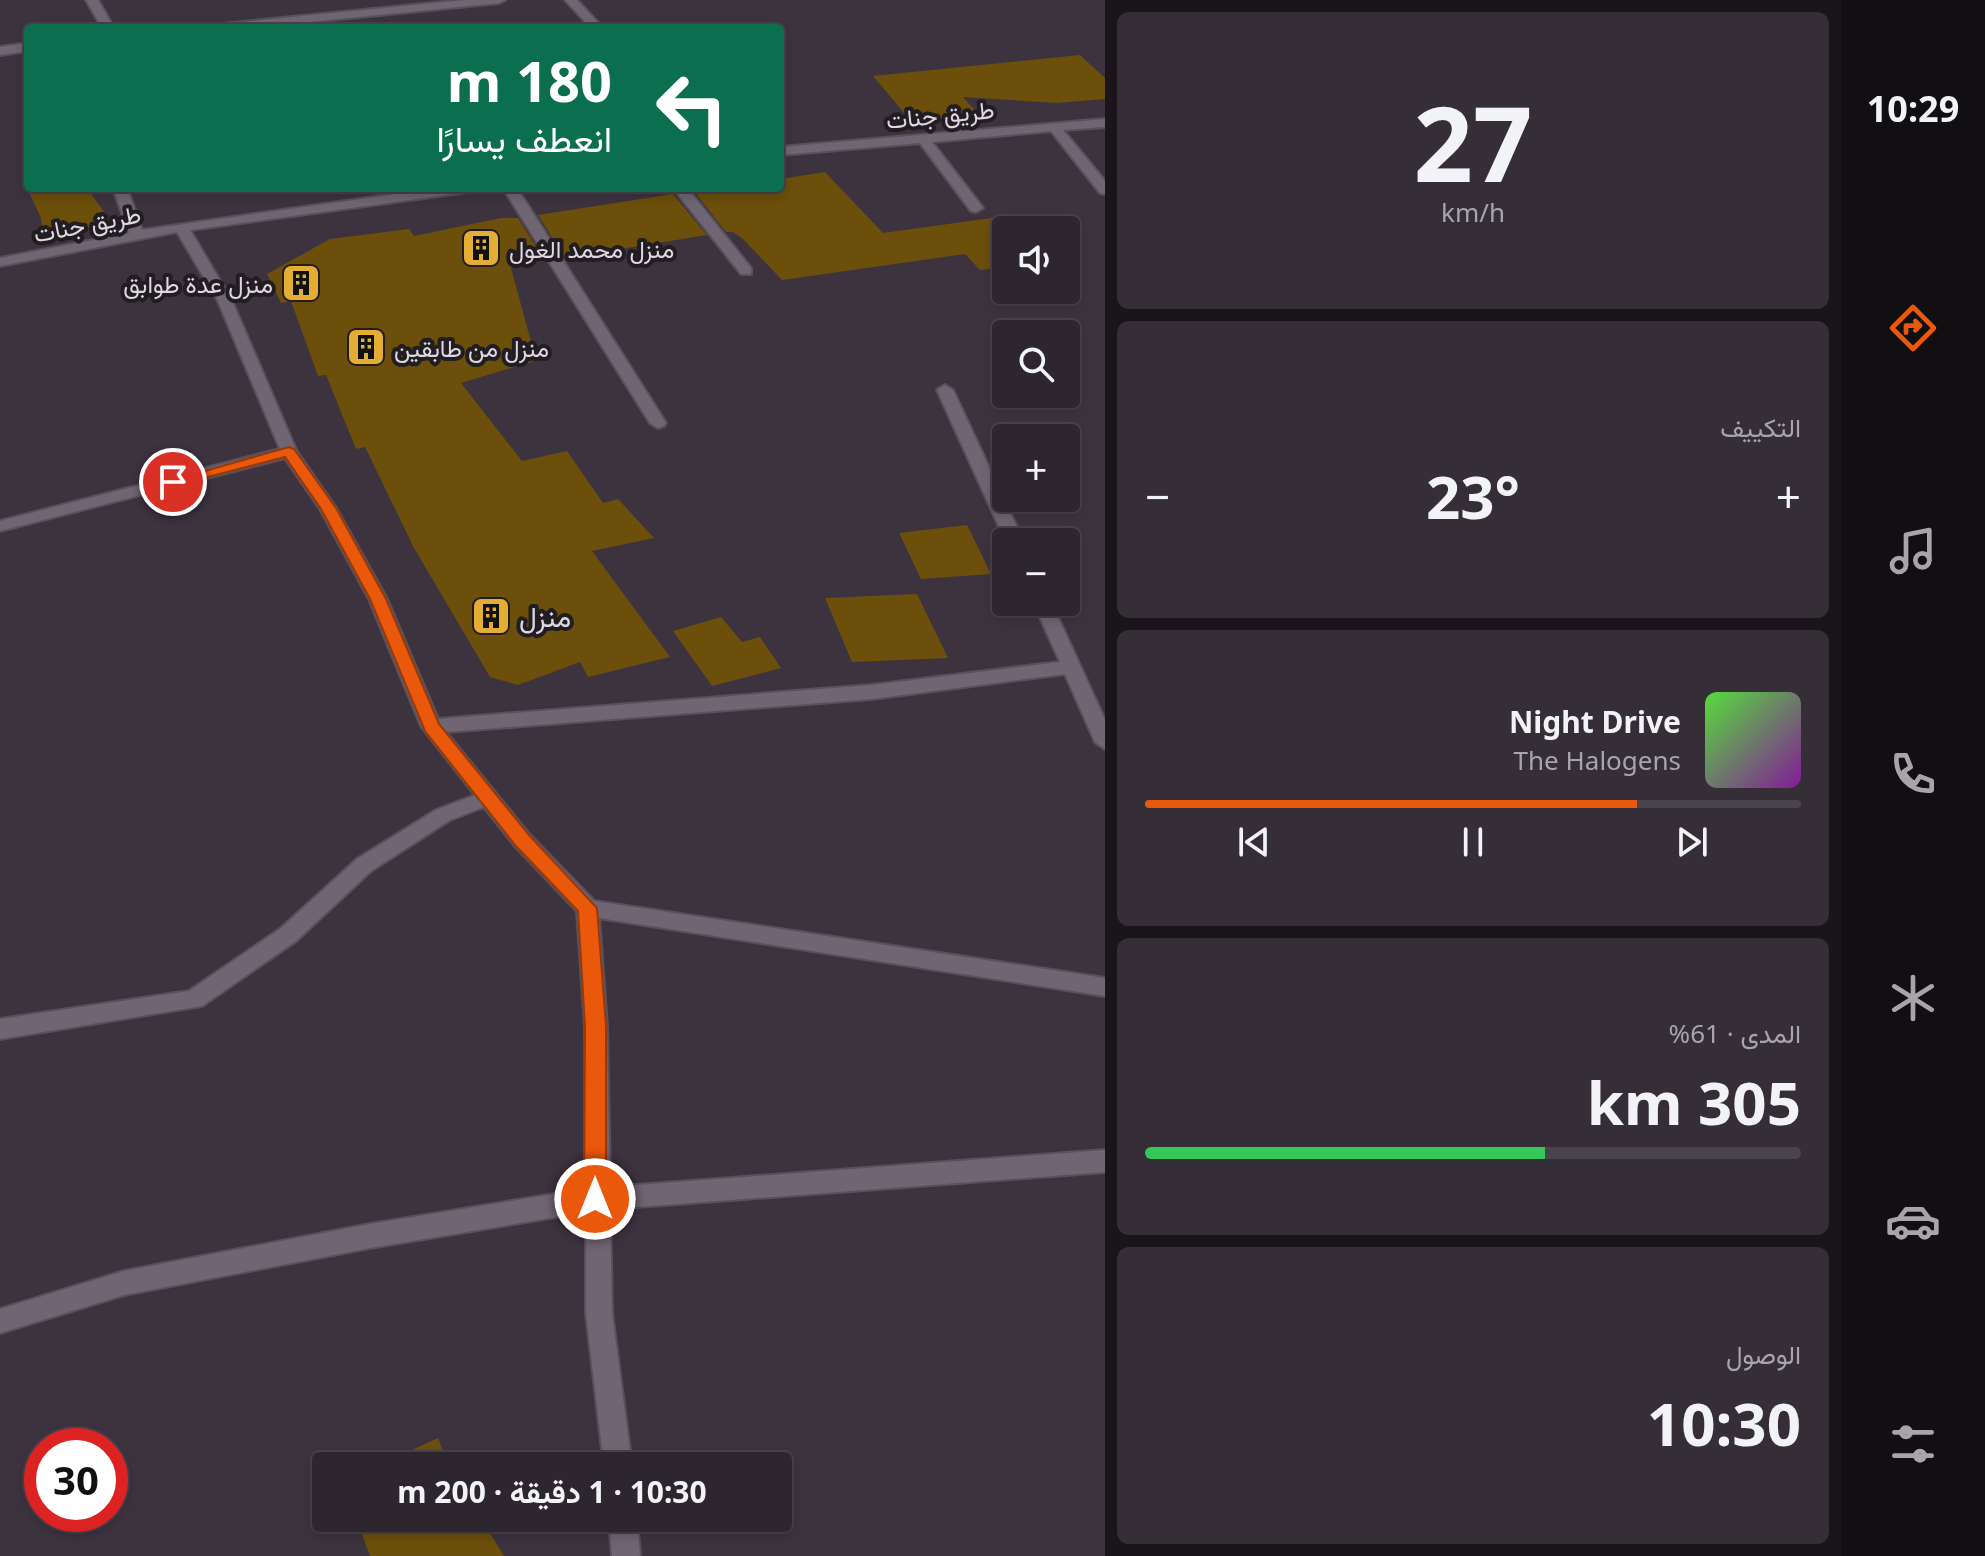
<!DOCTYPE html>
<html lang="ar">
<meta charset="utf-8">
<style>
:root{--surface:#2e262f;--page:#362e37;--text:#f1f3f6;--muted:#a7a5aa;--line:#49434b;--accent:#ea580c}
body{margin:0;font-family:"Noto Sans",Vazirmatn,sans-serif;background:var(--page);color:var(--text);direction:rtl;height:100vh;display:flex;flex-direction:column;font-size:30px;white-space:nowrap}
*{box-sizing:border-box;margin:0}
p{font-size:26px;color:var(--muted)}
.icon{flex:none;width:44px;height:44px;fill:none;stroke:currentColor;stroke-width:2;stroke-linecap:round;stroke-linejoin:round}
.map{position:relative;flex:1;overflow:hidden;direction:ltr}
.drawer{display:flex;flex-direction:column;gap:12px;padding:12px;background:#19151a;width:736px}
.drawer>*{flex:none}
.hud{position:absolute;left:24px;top:24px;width:760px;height:168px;border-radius:8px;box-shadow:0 4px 12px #0003,0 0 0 2px var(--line);direction:rtl;background:#0b6e4f;color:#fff;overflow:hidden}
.buttons{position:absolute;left:992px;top:216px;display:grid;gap:16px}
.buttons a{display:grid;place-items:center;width:88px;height:88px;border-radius:8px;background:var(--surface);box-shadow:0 4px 12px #0003,0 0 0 2px var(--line);font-size:40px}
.speed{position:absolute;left:24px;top:1428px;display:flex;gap:16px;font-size:40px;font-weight:700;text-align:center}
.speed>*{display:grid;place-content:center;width:104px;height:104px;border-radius:50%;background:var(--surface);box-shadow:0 4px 12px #0003,0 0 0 2px var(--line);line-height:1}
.speed .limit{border:12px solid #d22;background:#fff;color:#111}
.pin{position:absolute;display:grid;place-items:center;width:68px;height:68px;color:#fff;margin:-34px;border:4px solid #fff;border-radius:50%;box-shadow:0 2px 8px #0007}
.me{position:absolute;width:88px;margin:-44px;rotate:0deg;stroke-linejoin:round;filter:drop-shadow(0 0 6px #0008)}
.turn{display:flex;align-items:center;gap:28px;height:168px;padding:0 40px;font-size:36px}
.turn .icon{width:104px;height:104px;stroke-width:2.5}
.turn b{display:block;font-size:56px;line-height:68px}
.big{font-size:60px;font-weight:700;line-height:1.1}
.drawer .tile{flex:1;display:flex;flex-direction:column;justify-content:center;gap:12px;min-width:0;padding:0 28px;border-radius:12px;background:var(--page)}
.drawer .dial{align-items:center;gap:0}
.dial b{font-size:104px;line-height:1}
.song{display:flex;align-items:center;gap:24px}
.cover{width:96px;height:96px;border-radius:12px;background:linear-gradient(135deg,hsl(110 70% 55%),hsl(290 70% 35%))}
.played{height:8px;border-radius:4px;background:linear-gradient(90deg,var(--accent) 75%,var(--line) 75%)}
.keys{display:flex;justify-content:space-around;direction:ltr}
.heat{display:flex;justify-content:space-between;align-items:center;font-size:44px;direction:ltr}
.charge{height:12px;border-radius:6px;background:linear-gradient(90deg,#34c759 61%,var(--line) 0)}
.trip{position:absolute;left:312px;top:1452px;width:480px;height:80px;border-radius:8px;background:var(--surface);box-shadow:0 4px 12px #0003,0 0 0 2px var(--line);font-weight:700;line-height:80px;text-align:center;direction:rtl}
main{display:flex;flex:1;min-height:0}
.tabs{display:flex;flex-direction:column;width:144px;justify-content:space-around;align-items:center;background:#120f13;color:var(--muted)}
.tabs .icon{width:56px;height:56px}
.tabs .selected{color:var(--accent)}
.tabs b{font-size:36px;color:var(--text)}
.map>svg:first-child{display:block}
.building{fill:#6c4f0b}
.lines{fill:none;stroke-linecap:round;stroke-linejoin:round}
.minor-casing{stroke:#58505a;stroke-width:4}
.minor{fill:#706573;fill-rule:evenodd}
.route{fill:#ea580c;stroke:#983908;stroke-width:2}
.labels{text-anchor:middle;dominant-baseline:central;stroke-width:8;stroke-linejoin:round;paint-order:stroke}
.far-street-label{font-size:24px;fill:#ded7df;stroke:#211d22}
.far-poi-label{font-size:24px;fill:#ded7df;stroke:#211d22;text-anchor:start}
.poi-label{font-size:28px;fill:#ded7df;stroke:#211d22;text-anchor:start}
</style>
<main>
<nav class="tabs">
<b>10:29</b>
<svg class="icon selected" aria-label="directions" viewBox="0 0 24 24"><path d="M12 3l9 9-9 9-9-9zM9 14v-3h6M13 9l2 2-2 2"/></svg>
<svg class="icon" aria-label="music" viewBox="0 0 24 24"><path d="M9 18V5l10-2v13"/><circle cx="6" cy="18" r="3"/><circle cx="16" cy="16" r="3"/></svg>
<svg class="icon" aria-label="phone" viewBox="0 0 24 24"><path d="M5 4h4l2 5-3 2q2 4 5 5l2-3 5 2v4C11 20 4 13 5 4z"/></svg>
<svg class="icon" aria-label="climate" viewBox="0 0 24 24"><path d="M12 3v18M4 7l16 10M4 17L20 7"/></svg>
<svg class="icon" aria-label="car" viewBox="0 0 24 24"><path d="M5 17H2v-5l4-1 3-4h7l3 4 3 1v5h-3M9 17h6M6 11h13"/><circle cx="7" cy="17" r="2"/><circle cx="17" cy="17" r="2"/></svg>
<svg class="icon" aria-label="filters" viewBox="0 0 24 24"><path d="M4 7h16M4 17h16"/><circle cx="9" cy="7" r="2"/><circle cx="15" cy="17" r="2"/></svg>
</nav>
<section class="drawer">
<div class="tile dial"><b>27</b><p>km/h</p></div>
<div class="tile"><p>التكييف</p>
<div class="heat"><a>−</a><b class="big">23°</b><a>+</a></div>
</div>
<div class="tile">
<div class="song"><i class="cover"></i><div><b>Night Drive</b><p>The Halogens</p></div></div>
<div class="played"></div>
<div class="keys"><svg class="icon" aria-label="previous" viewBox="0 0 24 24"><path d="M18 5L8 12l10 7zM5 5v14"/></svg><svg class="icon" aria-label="pause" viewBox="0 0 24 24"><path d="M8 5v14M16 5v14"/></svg><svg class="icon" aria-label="next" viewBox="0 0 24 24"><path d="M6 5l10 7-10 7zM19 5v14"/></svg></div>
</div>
<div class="tile"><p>المدى · 61%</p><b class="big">305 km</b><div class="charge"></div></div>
<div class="tile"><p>الوصول</p><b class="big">10:30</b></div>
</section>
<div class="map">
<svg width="1105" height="1556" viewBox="0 0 1105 1556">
<rect width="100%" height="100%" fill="#3d333f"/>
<path class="building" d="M1080,55l25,23v21l-48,4 -94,-6 18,20 -70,4 -38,-45z
M825,172l58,61 123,-17v51l-26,3 -15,-16 -183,26 -40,-42 -9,-6h-7l-30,-38 34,-6h50v-9z
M27,188h60l25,35 -69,13 -2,-18z
M673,194l34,41 -142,23 -27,-43z
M501,218h17l27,43 -34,7 19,70 21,18 -90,27 61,78 45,-10 36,52 15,-4 36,39 -62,13 78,106 -82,20 -8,-15 -62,23 -28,-8 -76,-129 -49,-101 -9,2 -30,-74 -8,1 -27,-75 -10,2 -14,-29 63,-35 79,-10 5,7z
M967,525l24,49 -70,5 -22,-46z
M917,594l31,64 -96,4 -27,-64z
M721,617l21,25 18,-5 21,31 -69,18 -39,-55z
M438,1438l11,28h-72z
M356,1518h125l23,38h-134z"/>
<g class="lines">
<g class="minor-casing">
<path id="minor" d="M86,0h12l16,28h-12z
M464,0h41l-6,3 -251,25h-42l6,-3z
M565,0h12l26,28h-12z
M28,43v8l-28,4v-8z
M1105,119v8l-42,3 42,51v13l-5,-1 -49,-62 -119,11 51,66 -7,4 -5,-1 -51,-68 -140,12v-8z
M113,188h14l15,42 296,-42h37l-7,4 -278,38 42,71 65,151 39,56 51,91 51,120 434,-34 188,-23 -27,-60h18l54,118v29l-10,-7 -30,-68 -193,25 -426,33 83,102 65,67 511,77v18l-506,-78 8,108 3,161 495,-37v22l-495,37 2,104 20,153h-28l-18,-153v-101l-216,36 -246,47 -124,38v-24l124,-38 246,-47 215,-35v-163l-8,-115 -62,-65 -31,-39 -34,13 -79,51 -75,70 -94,65 -202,33v-20l189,-28 91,-62 77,-70 79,-49 39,-15 -54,-69 -52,-127 -49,-90 -35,-51 -285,73v-10l280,-72 -62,-148 -41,-69 -177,34v-8l129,-25z
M503,188h14l149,235 -2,3 -6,2 -8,-5z
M673,188h14l64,80v6h-10z
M945,385l8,5 71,152h-18l-69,-152z
M609,1518h28l3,38h-28z"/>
</g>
<use href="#minor" class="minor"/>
</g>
<path class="route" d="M289,447l5,2 42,59 50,91 53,125 90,111 68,73 9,118v173l-3,7 -8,3 -8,-3 -3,-7 1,-173 -7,-115 -63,-66 -90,-114 -55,-132 -49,-90 -36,-52 -112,29 -7,-4z"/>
<defs>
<g id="building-square" transform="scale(2)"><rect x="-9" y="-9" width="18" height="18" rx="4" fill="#e4ae35" stroke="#211d22"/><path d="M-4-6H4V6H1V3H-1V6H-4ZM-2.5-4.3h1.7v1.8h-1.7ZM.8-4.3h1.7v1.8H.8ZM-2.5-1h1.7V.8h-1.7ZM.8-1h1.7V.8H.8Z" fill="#111"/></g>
</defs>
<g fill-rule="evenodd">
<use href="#building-square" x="481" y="248"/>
<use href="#building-square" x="301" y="283"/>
<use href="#building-square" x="366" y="347"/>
<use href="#building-square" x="491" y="616"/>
</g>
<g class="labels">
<g class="far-street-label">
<text transform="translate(940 114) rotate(-6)">طريق جنات</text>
<text transform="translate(87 223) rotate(-11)">طريق جنات</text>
</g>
<g class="far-poi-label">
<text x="509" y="248">منزل محمد الغول</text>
<text x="273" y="283" text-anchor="end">منزل عدة طوابق</text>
<text x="394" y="347">منزل من طابقين</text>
</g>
<g class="poi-label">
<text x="519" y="616">منزل</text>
</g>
</g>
</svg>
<div class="buttons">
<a><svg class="icon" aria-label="sound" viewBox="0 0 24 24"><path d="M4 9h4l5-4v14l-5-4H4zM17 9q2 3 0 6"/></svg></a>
<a><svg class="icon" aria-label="search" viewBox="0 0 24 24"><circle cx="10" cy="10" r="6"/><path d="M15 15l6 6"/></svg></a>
<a>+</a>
<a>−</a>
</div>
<div class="speed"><div class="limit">30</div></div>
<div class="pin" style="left:173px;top:482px;background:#d93025"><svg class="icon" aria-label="arrive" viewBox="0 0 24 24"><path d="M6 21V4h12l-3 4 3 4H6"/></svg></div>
<svg class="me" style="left:595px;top:1199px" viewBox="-20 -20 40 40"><circle r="17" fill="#ea580c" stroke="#fff" stroke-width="3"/><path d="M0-11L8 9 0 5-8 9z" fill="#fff"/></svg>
<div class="trip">10:30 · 1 دقيقة · 200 m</div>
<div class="hud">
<div class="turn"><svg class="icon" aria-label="left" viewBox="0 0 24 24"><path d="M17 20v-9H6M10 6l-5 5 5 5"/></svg><div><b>180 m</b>انعطف يسارًا</div></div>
</div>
</div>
</main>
